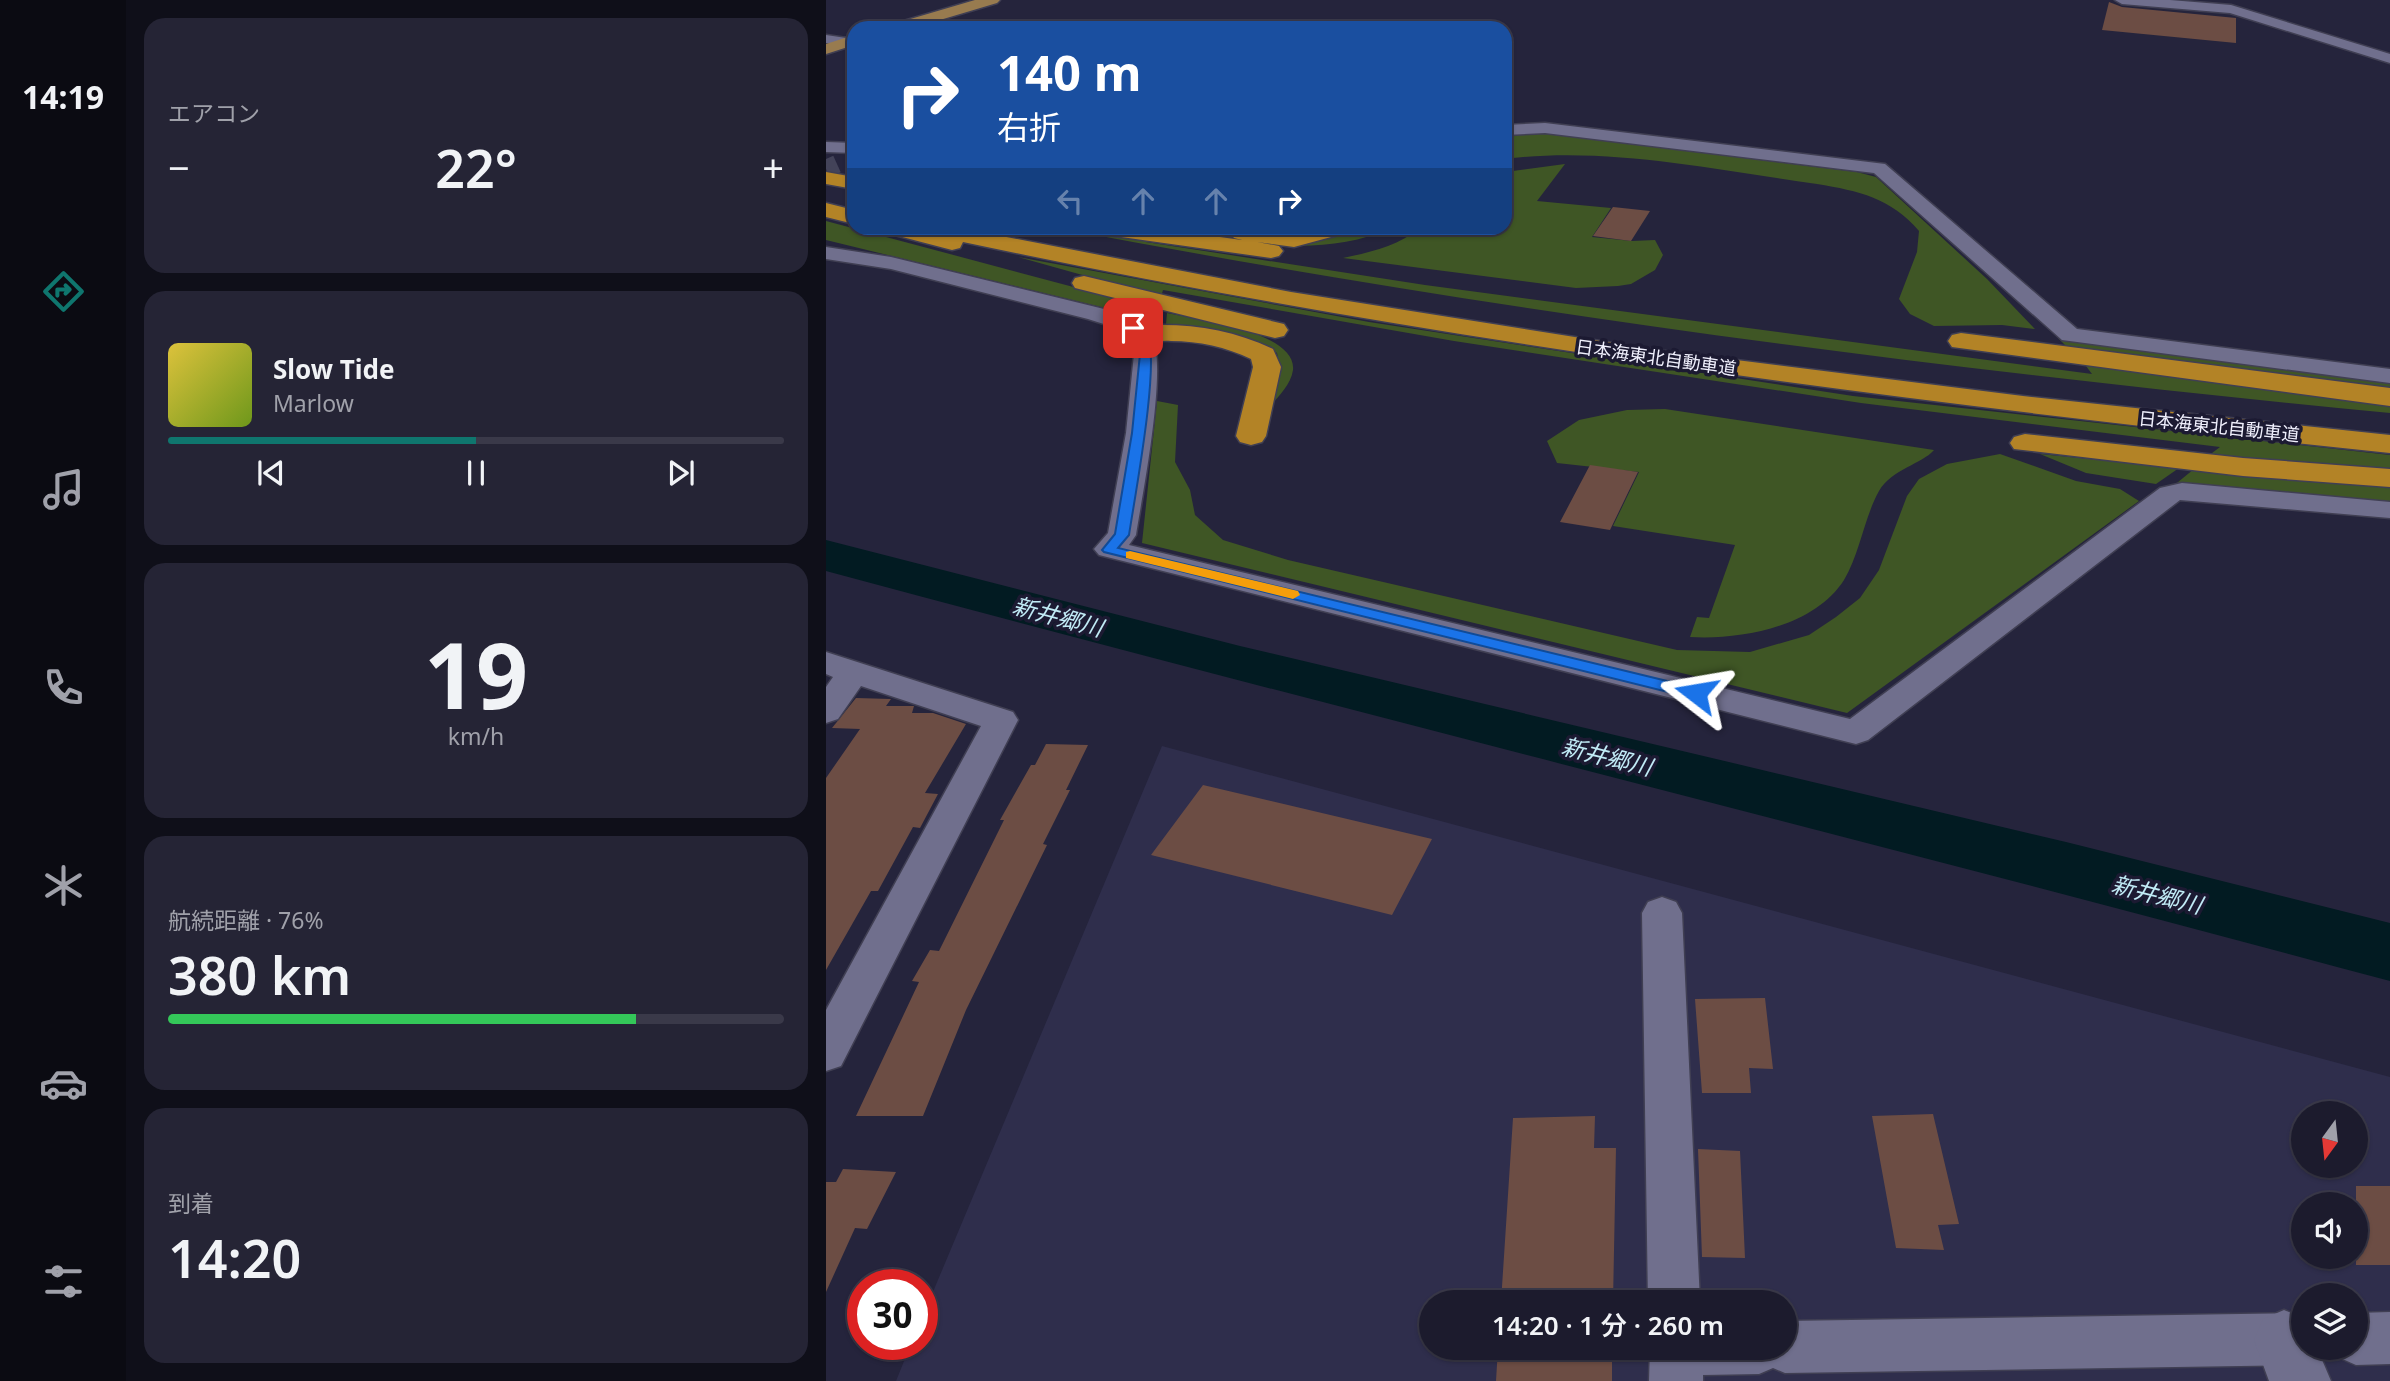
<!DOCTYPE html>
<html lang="ja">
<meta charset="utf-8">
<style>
:root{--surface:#1c1b2d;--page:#252435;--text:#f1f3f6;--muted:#a0a1aa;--line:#3a3949;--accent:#0f766e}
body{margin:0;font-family:"Noto Sans","Noto Sans JP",sans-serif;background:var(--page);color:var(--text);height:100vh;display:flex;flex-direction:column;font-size:26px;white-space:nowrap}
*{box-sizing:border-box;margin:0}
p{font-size:23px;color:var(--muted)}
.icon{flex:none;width:38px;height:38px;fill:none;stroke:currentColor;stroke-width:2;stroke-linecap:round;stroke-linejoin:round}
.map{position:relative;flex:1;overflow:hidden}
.drawer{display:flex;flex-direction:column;gap:18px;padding:18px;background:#0f0f19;width:700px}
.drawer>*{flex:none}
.top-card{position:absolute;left:21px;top:21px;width:665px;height:214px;border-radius:21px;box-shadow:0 2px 5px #0004,0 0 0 2px var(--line);background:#1a4fa0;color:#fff;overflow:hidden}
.needle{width:46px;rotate:195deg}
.controls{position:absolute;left:1465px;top:1101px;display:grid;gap:14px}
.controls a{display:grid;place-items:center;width:77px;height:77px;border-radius:50%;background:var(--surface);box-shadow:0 2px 5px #0004,0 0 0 2px var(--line);font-size:35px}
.speed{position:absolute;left:21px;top:1269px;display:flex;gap:14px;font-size:35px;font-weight:700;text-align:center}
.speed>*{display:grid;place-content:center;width:91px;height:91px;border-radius:50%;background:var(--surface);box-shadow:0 2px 5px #0004,0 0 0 2px var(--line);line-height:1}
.speed .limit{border:10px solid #d22;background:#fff;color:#111}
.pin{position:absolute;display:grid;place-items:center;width:60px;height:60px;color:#fff;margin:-30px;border-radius:14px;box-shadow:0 4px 10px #0006}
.me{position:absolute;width:77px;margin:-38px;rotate:284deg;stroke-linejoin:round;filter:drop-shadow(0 0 5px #0008)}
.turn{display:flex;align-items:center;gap:24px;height:147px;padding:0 35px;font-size:32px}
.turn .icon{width:91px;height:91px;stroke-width:2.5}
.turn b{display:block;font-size:49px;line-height:60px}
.lanes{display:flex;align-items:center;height:66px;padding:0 35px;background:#0003;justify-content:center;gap:35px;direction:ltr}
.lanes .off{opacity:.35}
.big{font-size:52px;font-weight:600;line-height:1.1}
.drawer .card{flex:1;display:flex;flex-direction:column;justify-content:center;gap:10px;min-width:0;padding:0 24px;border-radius:21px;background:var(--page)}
.drawer .dial{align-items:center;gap:0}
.dial b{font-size:91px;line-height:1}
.song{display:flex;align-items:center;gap:21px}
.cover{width:84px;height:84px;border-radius:10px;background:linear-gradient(135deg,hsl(50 70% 55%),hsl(80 70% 35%))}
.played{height:7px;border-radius:4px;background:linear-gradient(90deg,var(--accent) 50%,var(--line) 50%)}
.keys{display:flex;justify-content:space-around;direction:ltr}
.heat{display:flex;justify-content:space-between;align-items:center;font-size:38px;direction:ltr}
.charge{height:10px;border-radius:5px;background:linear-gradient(90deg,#34c759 76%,var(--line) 0)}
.trip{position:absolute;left:593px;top:1290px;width:378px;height:70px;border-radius:35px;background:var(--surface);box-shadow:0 2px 5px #0004,0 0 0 2px var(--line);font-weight:600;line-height:70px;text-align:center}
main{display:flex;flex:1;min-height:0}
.tab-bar{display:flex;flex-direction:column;width:126px;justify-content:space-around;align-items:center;background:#0b0b12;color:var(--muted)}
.tab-bar .icon{width:49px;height:49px}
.tab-bar .current{color:var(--accent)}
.tab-bar b{font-size:32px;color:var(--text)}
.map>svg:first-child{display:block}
.built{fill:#2f2e4c;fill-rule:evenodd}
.green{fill:#3f5625}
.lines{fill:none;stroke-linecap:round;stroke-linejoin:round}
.river{fill:#021b22;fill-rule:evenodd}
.building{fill:#6c4d44}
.minor-tunnel{stroke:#434359;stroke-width:18;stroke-dasharray:18 10;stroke-linecap:butt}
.minor-casing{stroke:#403f53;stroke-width:3}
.tertiary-casing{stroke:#403f53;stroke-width:3}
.primary-casing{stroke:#403f53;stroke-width:3}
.motorway-casing{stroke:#403f53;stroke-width:3}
.minor{fill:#706f8d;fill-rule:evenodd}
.tertiary{fill:#706f8d;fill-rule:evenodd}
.primary{fill:#987b4f;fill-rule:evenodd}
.motorway{fill:#b38326;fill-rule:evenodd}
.route{fill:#1a73e8;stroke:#114b97;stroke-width:2}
.slow{fill:#f59e0b}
.labels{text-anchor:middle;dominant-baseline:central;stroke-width:7;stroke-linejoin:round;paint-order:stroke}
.far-street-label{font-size:18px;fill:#f0f0fd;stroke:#1c1a32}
.water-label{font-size:23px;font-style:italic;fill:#c1ebf6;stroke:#1c1a32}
</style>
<main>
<nav class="tab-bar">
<b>14:19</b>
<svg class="icon current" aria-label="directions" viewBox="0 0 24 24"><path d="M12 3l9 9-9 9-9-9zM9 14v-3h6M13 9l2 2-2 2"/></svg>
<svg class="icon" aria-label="music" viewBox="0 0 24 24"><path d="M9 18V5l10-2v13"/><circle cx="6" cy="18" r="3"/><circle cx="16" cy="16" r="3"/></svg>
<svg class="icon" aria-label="phone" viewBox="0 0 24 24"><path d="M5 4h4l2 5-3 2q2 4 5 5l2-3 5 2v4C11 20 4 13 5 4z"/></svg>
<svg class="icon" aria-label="climate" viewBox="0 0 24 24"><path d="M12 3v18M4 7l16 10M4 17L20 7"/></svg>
<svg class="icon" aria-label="car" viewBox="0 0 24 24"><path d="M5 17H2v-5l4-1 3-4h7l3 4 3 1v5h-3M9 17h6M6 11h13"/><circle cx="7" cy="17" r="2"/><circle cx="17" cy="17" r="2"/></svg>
<svg class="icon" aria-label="filters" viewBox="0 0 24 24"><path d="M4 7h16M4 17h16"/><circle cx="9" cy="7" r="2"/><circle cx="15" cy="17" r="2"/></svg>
</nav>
<section class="drawer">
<div class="card"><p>エアコン</p>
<div class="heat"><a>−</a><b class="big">22°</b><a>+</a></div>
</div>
<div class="card">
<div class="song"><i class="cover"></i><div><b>Slow Tide</b><p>Marlow</p></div></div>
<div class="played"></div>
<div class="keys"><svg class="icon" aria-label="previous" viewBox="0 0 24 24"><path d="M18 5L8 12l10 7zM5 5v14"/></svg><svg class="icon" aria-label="pause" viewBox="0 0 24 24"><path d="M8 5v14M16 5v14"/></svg><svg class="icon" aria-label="next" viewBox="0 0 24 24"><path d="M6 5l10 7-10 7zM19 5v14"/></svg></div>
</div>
<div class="card dial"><b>19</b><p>km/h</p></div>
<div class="card"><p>航続距離 · 76%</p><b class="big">380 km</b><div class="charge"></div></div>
<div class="card"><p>到着</p><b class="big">14:20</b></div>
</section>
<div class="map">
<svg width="1564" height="1381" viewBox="0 0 1564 1381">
<rect width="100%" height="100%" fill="#25243c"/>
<path class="built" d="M336,746l1228,331v304h-1494l15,-37h11v-26zM1477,1113h53v53h-53zM1477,1204h53v52h-53zM1477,1295h53v53h-53zM606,1302h353v46h-353z"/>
<path class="green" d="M710,132l321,40 19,5 111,102 48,50 -33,-4 -68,1 -24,-12 -11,-15 18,-47 2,-21c-28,-33 -60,-40 -102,-47 -101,-14 -210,-38 -312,-25v-25z
M739,164l-28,37 74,7 -19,29 40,4 23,-1 8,15 -8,15 -24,14 -13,2 -42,2 -233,-30c28,-6 55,-12 77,-30h85v-56z
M0,221l334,89 -2,11 -332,-81z
M232,228h24l70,11 -6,3 279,43 667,89 -9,-12 307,40v11c-447,-43 -891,-101 -1332,-185z
M370,228l66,12h48l38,-12h43c-66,30 -142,15 -210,5z
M192,257l351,65 484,74 537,59v15l-182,-14 12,-9 -359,-44 -407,-62 -291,-51 -2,7z
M341,313c27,6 130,18 126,57 -2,14 -14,26 -23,36l9,-43 -2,-10 -13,-9 -98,-20z
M1232,338l332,41v13l-321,-43z
M331,401l21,4 -3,57 15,28 5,25 28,25 65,20 389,90 73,2 59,-17 27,-18 24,-19 19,-28 28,-74 12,-17 28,-15 53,-10 76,27 44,8 19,12 -292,212 -705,-170z
M839,409l269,41c-12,14 -42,19 -55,41 -15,27 -19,62 -35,89 -30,47 -103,60 -154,57l7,-20 12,1 26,-73 -122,-19 26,-54 -82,-9 -10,-22 32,-21 48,-10z
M1214,454l139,14 -23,16 -70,-11z
M1368,469l196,17v19l-218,-18z"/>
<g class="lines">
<path class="river" d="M0,540l414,106 826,196 324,81v58c-520,-140 -1044,-270 -1564,-410z"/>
</g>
<path class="building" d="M1283,2l13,5 114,11v25l-134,-13z
M787,207l37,4 -19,30 -38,-5z
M764,465l48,7 -28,58 -50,-8z
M30,698l35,1 -5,7h28l-2,7h21l33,11 -41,69 13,1 -18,34 -7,-1 -35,64h-7l-45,79v-192l34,-49 -28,-1z
M220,744l42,1 -22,45h4l-27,54 4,1 -81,165 -43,106h-67l63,-134 -7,-1 18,-31 9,1 65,-131h-4l31,-55h4z
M377,785l229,54 -40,76 -241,-60z
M939,998l8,71 -24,-1 2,25h-49l-7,-94z
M1107,1114l26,110 -21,1 6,25 -48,-2 -24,-132z
M769,1116l-1,32h22l-3,154h-112l12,-184z
M872,1149l42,2 5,107 -43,-1z
M17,1169l53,3 -29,57 -12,-1 -29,64v-110h10z
M1530,1186h34v79h-34z
M672,1348h114v33h-116z"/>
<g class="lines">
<path class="minor-tunnel" d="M0,169l11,-5"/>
<g class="minor-casing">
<path id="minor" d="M1289,0h55l61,5 159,49v9l-160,-50 -108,-9z
M0,35l27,4 1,5 -6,2 -22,-3z
M719,123l340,41 192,165 313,40v14l-328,-43 -188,-167 -329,-40 -40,2v-10z
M0,142l28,1v10l-28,-1z
M0,247l65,10 213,52 22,7 24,14c20,29 -8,166 -14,205l-7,10 721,174 310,-231 22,-5 208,19v16l-210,-18 -312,240 -12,4 -757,-189 -5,-6 14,-16 18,-100 8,-79 -3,-16 -21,-12 -22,-7 -197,-50 -65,-10z
M0,652l187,60 5,8 -177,346 -15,5v-61l155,-284 -120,-40 -23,33 -12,4v-36l7,-10 -7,-3z
M836,897l14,5 6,11 18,389h-52l-6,-389 6,-11z
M1564,1312v52l-34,1 -18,-8 -5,-9h23v-35z
M1477,1313v35h23l-5,9 -18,8 -518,8 -12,-5 -14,6 -56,1v6h-54l1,-33h135v-27z"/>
</g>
<g class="tertiary-casing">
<path id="tertiary" d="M1458,1310l19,8v30h14l14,33h-62l-15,-41 9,-21z"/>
</g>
<g class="primary-casing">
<path id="primary" d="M149,0h25l-3,3 -84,25h-25l2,-3z
M28,35v10l-28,9v-10z"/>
</g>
<g class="motorway-casing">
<path id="motorway" d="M0,172l28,5v12l-28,-5z
M0,203l28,7v14l-28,-7z
M58,228h76l331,64 366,58 366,46 367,39v18c-480,-50 -955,-111 -1427,-211l-3,6 -8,2 -65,-17z
M270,228h57l89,12 -8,-2 -4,-5 4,-5c20,-2 41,7 61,5 20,-2 33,-7 54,-5l-3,5 -52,14 -37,-5 22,4 4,5 -4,5 -8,2 -164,-23 -8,-2z
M258,276l200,48 4,6 -4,6 -9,2 -200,-50 -3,-5 3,-5z
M329,325c40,-1 81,6 118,24l8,18 -15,69 -4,6 -11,3 -11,-3 -4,-6 17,-69 -2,-8c-25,-12 -52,-18 -80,-18 -13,-1 -26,3 -38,0l-4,-6 4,-6z
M1135,333l429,55v18l-438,-59 -4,-6 4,-6z
M1199,434l218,24 147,11v18l-147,-11 -229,-27 -4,-6 4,-6z"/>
</g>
<use href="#minor" class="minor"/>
<use href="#tertiary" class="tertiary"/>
<use href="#primary" class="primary"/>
<use href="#motorway" class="motorway"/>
</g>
<path class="route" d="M303,325c7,0 14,3 18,10 14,24 -13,166 -18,200l-11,13 578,140 5,2 3,3 -3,4 -5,2 -592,-147 -2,-2 13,-16 17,-101 8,-79 -3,-18 -8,-6z"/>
<path class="slow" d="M304,551l168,40 2,4 -7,4 -167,-41v-6z"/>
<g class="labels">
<g class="far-street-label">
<text transform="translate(830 357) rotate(8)">日本海東北自動車道</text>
<text transform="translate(1393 426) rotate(6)">日本海東北自動車道</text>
</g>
<g class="water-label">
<text transform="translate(232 616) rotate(15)">新井郷川</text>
<text transform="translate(781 756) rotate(14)">新井郷川</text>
<text transform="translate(1331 894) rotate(14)">新井郷川</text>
</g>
</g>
</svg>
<div class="controls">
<a><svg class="needle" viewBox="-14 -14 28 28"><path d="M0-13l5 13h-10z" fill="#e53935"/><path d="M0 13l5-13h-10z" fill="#a0a1aa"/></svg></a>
<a><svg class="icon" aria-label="sound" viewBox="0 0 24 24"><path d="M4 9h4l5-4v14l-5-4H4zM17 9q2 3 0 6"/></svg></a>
<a><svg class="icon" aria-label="layers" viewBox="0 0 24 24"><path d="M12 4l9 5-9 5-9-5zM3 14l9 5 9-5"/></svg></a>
</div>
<div class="speed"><div class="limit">30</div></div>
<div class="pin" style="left:307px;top:328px;background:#d93025"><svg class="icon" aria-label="arrive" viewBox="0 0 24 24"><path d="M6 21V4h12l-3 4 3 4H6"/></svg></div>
<svg class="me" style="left:870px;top:693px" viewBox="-20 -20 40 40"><path d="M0-17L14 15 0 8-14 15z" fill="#1a73e8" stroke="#fff" stroke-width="4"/></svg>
<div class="trip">14:20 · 1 分 · 260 m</div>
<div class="top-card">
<div class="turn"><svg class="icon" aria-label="right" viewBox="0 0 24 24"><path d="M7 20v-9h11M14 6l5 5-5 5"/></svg><div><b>140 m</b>右折</div></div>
<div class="lanes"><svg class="icon off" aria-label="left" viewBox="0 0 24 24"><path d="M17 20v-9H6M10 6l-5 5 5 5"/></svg><svg class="icon off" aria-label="ahead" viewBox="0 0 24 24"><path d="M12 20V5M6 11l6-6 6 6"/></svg><svg class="icon off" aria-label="ahead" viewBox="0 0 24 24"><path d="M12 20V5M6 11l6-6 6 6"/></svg><svg class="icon" aria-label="right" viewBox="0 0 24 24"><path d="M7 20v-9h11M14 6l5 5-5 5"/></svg></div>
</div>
</div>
</main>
